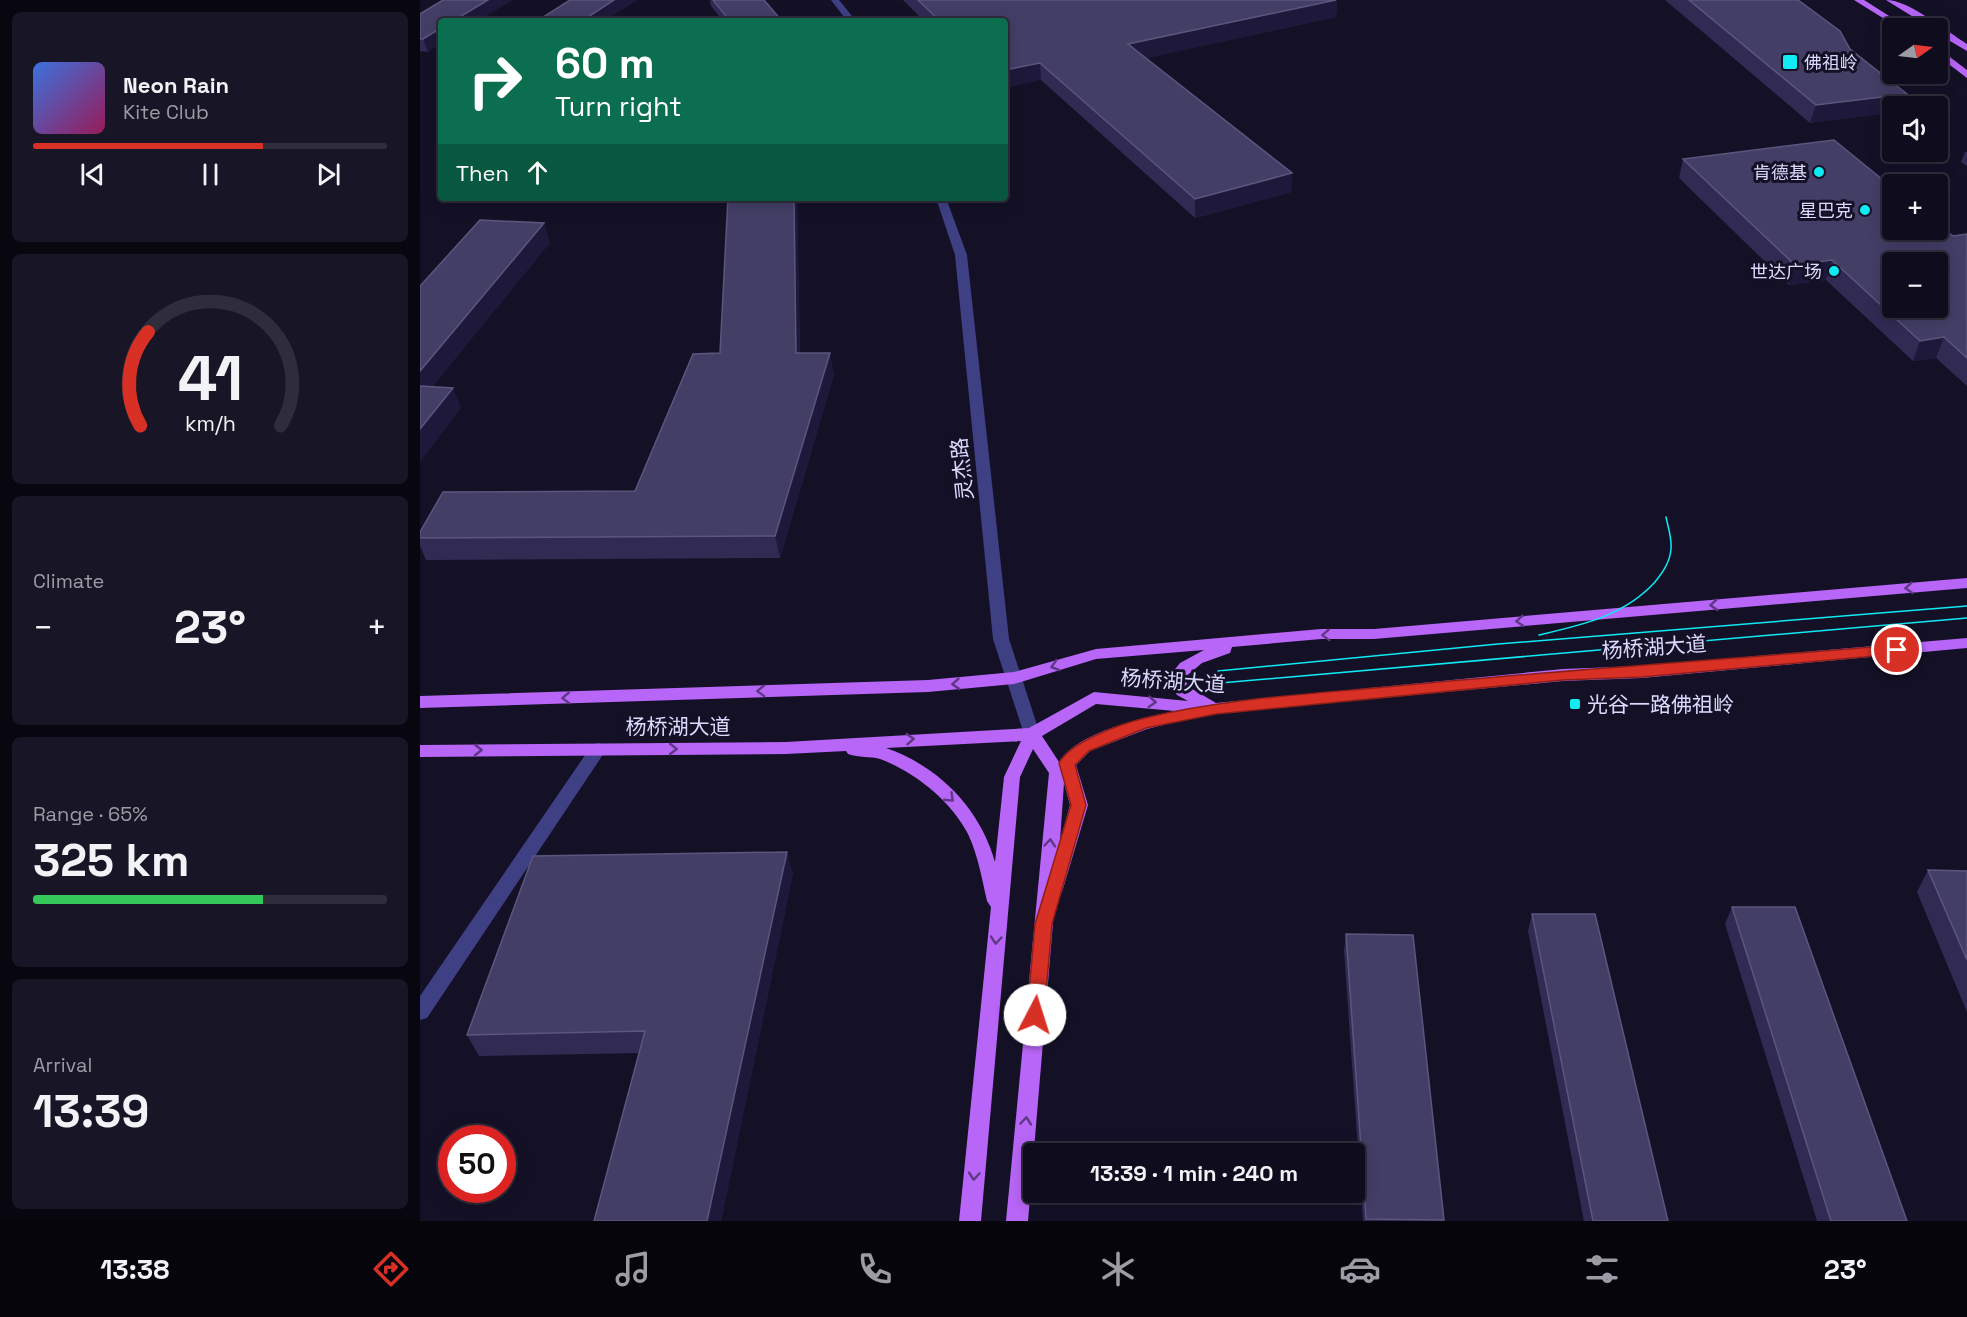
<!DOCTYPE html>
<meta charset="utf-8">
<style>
:root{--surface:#0f0d1d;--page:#181626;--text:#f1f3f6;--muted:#9b9ca4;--line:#2f2d3b;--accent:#d93025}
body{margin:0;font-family:"Space Grotesk","Noto Sans SC",sans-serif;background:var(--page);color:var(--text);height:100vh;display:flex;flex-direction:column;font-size:22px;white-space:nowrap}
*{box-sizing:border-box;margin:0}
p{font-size:20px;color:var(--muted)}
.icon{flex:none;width:33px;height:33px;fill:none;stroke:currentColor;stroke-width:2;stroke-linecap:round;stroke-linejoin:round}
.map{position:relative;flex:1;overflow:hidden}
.drawer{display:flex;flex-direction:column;gap:12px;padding:12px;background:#080710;width:420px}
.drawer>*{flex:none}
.hud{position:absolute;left:18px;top:18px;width:570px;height:183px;border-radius:6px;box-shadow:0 3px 15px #0003,0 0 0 2px var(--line);background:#0b6e4f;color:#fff;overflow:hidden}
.needle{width:39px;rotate:76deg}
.tools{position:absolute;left:1462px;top:18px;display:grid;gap:12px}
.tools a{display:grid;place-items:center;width:66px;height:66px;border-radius:6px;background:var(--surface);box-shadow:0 3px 15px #0003,0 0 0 2px var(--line);font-size:30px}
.speed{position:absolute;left:18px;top:1125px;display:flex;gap:12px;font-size:30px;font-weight:700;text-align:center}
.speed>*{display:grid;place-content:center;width:78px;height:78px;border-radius:50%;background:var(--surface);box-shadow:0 3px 15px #0003,0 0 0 2px var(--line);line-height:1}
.speed .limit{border:9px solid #d22;background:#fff;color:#111}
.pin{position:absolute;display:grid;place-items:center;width:51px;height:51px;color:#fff;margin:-26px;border:3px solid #fff;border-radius:50%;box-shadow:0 2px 6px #0007}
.me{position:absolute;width:66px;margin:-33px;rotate:5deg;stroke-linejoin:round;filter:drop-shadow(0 0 4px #0008)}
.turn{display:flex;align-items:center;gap:21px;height:126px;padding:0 18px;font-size:27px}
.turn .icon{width:78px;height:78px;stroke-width:2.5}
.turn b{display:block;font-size:42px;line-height:51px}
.then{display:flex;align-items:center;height:57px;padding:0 18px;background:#0003;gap:12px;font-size:22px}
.big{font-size:45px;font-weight:800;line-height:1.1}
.drawer .tile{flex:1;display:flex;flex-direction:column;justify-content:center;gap:9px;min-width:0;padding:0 21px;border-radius:9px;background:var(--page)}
.drawer .dial{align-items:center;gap:0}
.dial svg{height:156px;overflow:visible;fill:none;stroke:var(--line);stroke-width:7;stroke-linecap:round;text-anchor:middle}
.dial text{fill:var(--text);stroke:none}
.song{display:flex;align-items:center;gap:18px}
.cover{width:72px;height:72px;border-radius:9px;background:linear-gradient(135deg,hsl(220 70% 55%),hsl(330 70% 35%))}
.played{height:6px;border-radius:3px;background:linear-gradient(90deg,var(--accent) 65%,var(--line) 65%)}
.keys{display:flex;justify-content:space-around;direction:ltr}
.heat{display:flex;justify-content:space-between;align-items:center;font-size:33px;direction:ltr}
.charge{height:9px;border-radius:4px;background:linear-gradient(90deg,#34c759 65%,var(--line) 0)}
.trip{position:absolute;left:603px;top:1143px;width:342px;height:60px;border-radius:6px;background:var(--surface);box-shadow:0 3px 15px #0003,0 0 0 2px var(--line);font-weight:800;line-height:60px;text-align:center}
.tabs{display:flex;height:96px;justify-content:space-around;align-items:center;background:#06050c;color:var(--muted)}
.tabs .icon{width:42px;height:42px}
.tabs .current{color:var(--accent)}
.tabs b{font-size:27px;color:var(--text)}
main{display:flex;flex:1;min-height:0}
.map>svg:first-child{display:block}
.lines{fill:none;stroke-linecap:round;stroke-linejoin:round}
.minor{fill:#3f4084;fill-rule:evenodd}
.major{fill:#b866f7;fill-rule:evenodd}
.tram{stroke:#0feaf3;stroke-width:1.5}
.wall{fill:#312b54}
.shaded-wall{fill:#1e193a}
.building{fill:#433e66;stroke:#5b567e;stroke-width:1.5;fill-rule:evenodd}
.oneway{stroke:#5e3785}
.route{fill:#d93025;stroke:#8d1f18;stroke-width:1.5}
.poi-dot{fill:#0feaf3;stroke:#141127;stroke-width:2}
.labels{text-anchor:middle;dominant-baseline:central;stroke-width:6;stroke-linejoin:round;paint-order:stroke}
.far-poi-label{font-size:18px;fill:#dbd9fd;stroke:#141127;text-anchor:end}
.street-label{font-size:21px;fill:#dbd9fd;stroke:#141127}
.poi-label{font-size:21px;fill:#dbd9fd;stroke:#141127;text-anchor:start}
</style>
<main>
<section class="drawer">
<div class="tile">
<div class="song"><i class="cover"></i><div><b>Neon Rain</b><p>Kite Club</p></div></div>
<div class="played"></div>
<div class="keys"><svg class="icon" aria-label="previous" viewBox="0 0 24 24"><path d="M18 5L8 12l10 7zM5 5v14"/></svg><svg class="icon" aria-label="pause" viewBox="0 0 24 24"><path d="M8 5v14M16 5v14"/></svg><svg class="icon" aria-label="next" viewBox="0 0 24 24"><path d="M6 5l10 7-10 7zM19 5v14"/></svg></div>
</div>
<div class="tile dial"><svg viewBox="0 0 100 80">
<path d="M14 69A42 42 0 1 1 86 69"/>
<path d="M14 69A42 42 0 0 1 18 21" stroke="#d93025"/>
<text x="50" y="56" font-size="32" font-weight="700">41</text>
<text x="50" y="72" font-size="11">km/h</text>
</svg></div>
<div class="tile"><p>Climate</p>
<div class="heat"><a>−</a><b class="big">23°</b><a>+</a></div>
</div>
<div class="tile"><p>Range · 65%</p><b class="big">325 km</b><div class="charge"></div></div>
<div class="tile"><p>Arrival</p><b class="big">13:39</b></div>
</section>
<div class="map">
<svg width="1547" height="1221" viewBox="0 0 1547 1221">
<rect width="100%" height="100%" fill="#141127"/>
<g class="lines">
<path class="minor" d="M411,0h8l17,21h-9z
M516,198h10l21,57 42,384 31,95 -2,4h-12l-2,-4 -31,-95 -38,-384z
M178,743l6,2 2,4 -2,4 -177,265 -7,2v-24l172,-251z"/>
<path class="major" d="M1434,0h10l44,28h-9z
M1466,0c23,0 60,31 81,44v7l-29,-17v-6h-7z
M1518,48l29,22v8l-29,-22z
M1547,578v10l-593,51h-53l-89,8 -2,6 -28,10 -18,15 5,9 27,16 347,-34 79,-3 325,-28v10l-325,30 -79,3 -355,33 -61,15 -57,22 -14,14 12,40 -26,87 -3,5 -4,2 -27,322h-22l43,-448 -16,-24 -13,28 -39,444h-22l32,-314 -4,-6c-5,-22 -9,-46 -19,-67 -17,-33 -53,-62 -88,-75 -10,-3 -21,-1 -32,-5l-2,-3 -60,3 -366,3v-12l366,-3 243,-14 65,-36 94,9 -11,-6 -9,-17 12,-15 24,-13 -108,9 -82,25 -86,8 -508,16v-12l508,-16 86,-8 82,-23 225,-20h53zM676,704l79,7c-33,7 -97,21 -116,51l-17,-26zM601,741l-17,36 -9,85c-15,-54 -57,-96 -109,-114zM644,783l6,22 -10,36z"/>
<path class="tram" d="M1119,635c43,-10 85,-19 116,-53 8,-10 15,-20 16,-33 1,-11 -3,-22 -5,-32
M798,671l280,-27 469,-38
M800,683l747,-65"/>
</g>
<path class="wall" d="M92,0l-35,21h-36v22l-13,9 -8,-1v-37z
M290,0h54l18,21h-59l-12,-15z
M483,0h434l-1,17 -190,41 146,115 -1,19 -96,26 -154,-138 -36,-59h-81z
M1245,0h133l52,49 57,45 -4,12h-10l-83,17z
M1545,152h2v14l-6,-4z
M1263,159l270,77 14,-2v152l-31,-28 -23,3 -87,-81 -37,5 -110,-107z
M308,198h69l3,155 34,21 -54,184 -354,2 -6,-14v-14l215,-41 85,-138z
M1508,870l39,1v141l-50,-120z
M373,873l-72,348h-127l46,-168 -161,3 -12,-21z
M1312,907l175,314h-90l-92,-297z
M1112,914l136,307h-84l-56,-290z
M926,934l98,286v1h-81l-19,-270z"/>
<path class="shaded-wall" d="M68,0h24l-35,21h-24z
M194,0h23l-32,21h-23z
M917,0l-1,17 -207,45 -1,-18z
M21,28v15l-13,9 -5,-13z
M620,63l1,17 -36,8v-18z
M1487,94l-4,12h-10v7l-83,10 6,-18z
M872,173l-1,19 -96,26v-19z
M374,198h3l3,176 -4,-21z
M124,223l6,20 -130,159v-31z
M1412,260l-6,20 -37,5 6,-20z
M1524,337l-8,21 -23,3 7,-20z
M410,353l4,21 -54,184 -5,-22z
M33,388l8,20 -41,54v-33z
M367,852l6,21 -72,348h-14z"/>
<path class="building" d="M23,0h45l-35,21h-12v7l-18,11h-3v-25z
M150,0h44l-32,21h-45z
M293,0h51l18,21h-52z
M498,0h418l-208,44 164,129 -97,26 -155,-136 -35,7v-49h-65z
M1269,0h109l42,31 10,18 57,45 -91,11z
M1414,140l59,48v42h45v-5l15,11 14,-2v124l-23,-21 -24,4 -88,-81 -37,5 -112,-106zM1473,262h45v46h-45z
M308,198h66l2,155h34l-55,183 -355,2v-6l23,-40 192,-1 58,-137 27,-1z
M60,220l64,3 -124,148v-85z
M0,386l33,2 -33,41z
M367,852l-80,369h-113l51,-190 -178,4 66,-179z
M1508,870l39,1v89z
M1312,907h63l112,314h-76z
M1112,914h63l73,307h-75z
M926,934l67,1 31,285 -78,-1z"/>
<defs><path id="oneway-chevron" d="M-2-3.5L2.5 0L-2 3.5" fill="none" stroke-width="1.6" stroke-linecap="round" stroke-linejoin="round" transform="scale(1.5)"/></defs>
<g class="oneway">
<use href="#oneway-chevron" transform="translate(1489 588) rotate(175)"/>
<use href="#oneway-chevron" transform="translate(1294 605) rotate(175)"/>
<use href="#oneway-chevron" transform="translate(1100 621) rotate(175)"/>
<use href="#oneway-chevron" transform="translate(906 635) rotate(178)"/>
<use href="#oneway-chevron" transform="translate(635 666) rotate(163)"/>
<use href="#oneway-chevron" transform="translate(536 684) rotate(175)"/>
<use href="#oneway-chevron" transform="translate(341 691) rotate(178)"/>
<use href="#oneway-chevron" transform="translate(146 698) rotate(178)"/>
<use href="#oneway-chevron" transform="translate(732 702) rotate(4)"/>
<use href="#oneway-chevron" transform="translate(490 739) rotate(-4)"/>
<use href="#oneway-chevron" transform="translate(253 749)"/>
<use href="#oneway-chevron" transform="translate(58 750)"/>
<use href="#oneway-chevron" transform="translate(530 798) rotate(44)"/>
<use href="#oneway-chevron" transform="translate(630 843) rotate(-85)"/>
<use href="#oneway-chevron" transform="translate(576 940) rotate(95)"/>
<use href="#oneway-chevron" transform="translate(606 1121) rotate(-85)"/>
<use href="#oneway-chevron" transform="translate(554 1176) rotate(95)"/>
</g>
<path class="route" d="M1477,645l7,5 -7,4 -255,23 -79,3 -347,34 -70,14 -57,23 -14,14 11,40 -34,119 -8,91 -2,6 -7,2 -6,-2 -2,-6 8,-91 36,-119 -12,-42c12,-22 62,-39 86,-45 82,-20 168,-24 251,-32 167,-16 334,-27 501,-41z"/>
<g class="poi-dot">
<rect x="1362" y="54" width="16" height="16" rx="3"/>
<circle cx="1399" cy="172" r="6"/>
<circle cx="1445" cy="210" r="6"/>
<circle cx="1414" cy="271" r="6"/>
<rect x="1149" y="698" width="12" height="12" rx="3"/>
</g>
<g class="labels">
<g class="far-poi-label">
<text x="1384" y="62" text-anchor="start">佛祖岭</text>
<text x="1387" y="172">肯德基</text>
<text x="1433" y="210">星巴克</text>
<text x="1402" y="271">世达广场</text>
</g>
<g class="street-label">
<text transform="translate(542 469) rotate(-96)">灵杰路</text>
<text transform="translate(1234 647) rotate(-4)">杨桥湖大道</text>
<text transform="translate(753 681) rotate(4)">杨桥湖大道</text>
<text x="258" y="726">杨桥湖大道</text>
</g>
<g class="poi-label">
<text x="1167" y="704">光谷一路佛祖岭</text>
</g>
</g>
</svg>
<div class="tools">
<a><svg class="needle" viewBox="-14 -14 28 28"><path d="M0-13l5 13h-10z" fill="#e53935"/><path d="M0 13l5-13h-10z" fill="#9b9ca4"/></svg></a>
<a><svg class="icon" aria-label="sound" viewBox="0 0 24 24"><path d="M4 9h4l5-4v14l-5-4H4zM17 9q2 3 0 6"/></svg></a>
<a>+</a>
<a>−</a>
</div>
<div class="speed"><div class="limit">50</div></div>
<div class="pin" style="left:1477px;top:650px;background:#d93025"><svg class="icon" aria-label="arrive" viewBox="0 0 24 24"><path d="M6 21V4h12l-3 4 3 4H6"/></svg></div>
<svg class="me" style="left:615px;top:1015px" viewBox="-20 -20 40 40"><circle r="19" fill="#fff"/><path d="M0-13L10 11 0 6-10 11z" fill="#d93025"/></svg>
<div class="trip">13:39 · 1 min · 240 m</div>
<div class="hud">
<div class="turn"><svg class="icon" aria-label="right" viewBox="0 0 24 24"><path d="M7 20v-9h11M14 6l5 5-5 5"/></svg><div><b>60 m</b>Turn right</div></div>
<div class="then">Then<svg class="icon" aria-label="ahead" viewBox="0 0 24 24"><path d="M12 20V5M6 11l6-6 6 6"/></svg></div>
</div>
</div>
</main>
<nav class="tabs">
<b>13:38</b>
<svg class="icon current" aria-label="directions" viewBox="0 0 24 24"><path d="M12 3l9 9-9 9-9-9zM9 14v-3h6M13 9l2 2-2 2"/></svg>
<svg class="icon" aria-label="music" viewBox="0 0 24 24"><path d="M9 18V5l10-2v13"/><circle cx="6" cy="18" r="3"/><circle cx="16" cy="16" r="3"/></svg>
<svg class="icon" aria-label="phone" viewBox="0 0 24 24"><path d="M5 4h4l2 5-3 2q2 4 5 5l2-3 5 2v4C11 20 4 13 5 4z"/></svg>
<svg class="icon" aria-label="climate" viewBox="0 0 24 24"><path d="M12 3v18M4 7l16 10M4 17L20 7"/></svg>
<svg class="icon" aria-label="car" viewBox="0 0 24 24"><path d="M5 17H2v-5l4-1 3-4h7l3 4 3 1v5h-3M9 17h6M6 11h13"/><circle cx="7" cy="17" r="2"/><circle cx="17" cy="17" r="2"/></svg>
<svg class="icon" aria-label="filters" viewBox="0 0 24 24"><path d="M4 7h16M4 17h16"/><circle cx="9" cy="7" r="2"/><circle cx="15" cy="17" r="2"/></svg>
<b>23°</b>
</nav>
